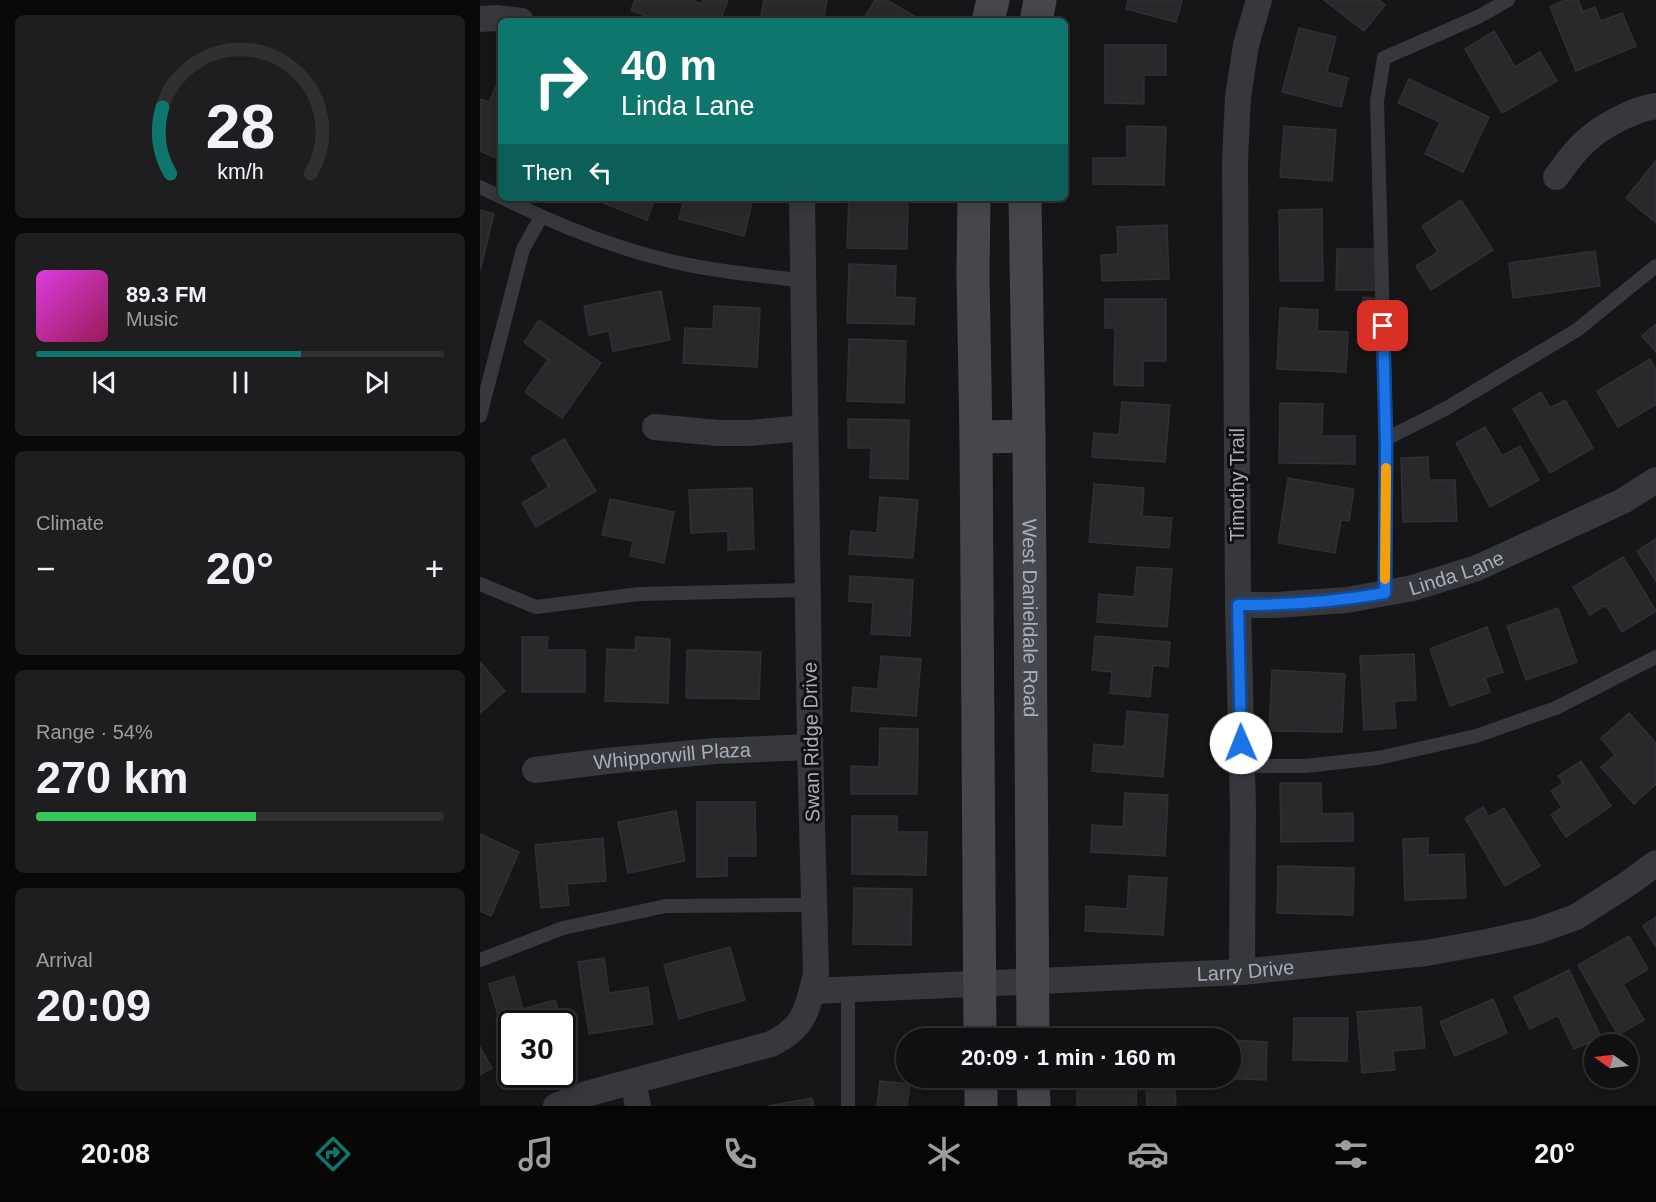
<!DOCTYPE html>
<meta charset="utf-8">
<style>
:root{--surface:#101012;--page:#1e1e20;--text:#f1f3f6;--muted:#9c9d9f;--line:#303032;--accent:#0f766e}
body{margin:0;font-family:Helvetica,sans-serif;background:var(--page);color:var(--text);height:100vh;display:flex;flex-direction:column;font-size:22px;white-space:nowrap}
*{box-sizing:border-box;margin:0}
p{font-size:20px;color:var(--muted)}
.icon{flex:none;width:33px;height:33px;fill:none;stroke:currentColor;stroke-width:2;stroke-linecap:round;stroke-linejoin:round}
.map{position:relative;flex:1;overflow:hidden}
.sheet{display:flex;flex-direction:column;gap:15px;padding:15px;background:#09090a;width:480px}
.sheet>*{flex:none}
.top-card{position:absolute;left:18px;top:18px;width:570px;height:183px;border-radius:9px;box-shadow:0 3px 15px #0003,0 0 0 2px var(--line);background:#0f766e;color:#fff;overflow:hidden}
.needle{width:39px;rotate:284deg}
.tools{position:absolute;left:1104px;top:1034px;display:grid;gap:12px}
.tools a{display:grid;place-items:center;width:54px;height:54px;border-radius:50%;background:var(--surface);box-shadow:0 3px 15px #0003,0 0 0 2px var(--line);font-size:30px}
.speed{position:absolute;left:18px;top:1010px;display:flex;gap:12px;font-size:30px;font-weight:700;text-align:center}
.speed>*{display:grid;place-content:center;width:78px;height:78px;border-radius:50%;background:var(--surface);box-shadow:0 3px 15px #0003,0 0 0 2px var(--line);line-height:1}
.speed .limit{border:3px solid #111;border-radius:9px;background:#fff;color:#111}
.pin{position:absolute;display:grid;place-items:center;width:51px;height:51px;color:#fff;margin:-26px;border-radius:12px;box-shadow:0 3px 9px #0006}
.me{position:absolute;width:66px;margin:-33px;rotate:359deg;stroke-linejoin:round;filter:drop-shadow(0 0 4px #0008)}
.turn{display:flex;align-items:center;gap:21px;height:126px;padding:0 24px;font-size:27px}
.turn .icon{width:78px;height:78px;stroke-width:2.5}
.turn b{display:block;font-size:42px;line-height:51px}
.then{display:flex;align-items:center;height:57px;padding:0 24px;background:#0003;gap:12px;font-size:22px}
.big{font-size:45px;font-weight:700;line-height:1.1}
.sheet .card{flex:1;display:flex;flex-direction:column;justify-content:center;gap:9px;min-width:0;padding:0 21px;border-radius:9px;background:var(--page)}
.sheet .dial{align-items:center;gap:0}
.dial svg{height:156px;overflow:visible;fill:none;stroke:var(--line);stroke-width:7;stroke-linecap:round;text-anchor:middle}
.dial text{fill:var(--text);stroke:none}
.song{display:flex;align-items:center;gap:18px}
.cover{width:72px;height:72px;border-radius:9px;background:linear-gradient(135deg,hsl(300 70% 55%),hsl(330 70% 35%))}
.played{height:6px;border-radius:3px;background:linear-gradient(90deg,var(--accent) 65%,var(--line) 65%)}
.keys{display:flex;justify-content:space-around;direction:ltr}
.heat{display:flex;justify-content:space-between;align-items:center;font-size:33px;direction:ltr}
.charge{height:9px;border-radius:4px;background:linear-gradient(90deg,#34c759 54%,var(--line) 0)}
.trip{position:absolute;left:416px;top:1028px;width:345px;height:60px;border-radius:30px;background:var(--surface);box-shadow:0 3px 15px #0003,0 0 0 2px var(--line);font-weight:700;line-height:60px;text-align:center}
.tab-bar{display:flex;height:96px;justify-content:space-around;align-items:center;background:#060607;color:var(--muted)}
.tab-bar .icon{width:42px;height:42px}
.tab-bar .selected{color:var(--accent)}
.tab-bar b{font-size:27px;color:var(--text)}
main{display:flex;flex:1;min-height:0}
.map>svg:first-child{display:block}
.building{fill:#29292c;stroke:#303034;stroke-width:1.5}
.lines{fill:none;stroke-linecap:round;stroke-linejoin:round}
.lane{stroke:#37383d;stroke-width:14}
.street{stroke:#37383d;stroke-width:26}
.secondary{stroke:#45474d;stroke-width:33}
.route-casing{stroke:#114b97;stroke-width:15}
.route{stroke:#1a73e8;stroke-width:10}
.slow{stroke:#f59e0b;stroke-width:10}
.labels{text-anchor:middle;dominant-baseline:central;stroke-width:6;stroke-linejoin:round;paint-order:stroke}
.street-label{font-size:20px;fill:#a8adb8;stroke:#111113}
</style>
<main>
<section class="sheet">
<div class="card dial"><svg viewBox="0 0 100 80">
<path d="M14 69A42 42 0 1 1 86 69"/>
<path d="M14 69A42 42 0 0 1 10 35" stroke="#0f766e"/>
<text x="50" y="56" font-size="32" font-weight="700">28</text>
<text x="50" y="72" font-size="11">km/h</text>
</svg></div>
<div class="card">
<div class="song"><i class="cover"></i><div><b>89.3 FM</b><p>Music</p></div></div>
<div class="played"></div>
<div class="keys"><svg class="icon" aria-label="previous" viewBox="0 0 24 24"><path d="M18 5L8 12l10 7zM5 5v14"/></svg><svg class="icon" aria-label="pause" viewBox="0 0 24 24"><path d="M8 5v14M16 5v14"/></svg><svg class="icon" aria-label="next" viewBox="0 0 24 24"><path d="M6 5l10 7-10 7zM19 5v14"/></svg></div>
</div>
<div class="card"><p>Climate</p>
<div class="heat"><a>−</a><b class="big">20°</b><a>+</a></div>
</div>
<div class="card"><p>Range · 54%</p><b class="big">270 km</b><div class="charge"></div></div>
<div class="card"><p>Arrival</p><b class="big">20:09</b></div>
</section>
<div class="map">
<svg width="1176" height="1106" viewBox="0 0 1176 1106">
<rect width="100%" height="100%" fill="#161618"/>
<path class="building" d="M155,0h57l9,4 2,-4h25l-8,21h-76l2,-5 -15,-6z
M284,0h63l-4,21h-39l-23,-5z
M395,0h12l36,21h-61z
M648,0h54l-6,22 -50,-13z
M844,0h55l6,5 -21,26z
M1085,0h13l5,12 12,-5 6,14 21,-8 14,33 -60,25 -26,-64z
M819,28l37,9 -9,35 21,6 -7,29 -59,-15z
M1014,31l21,36 25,-15 17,29 -55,32 -37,-64z
M625,45h61v30h-22v29l-39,-1z
M929,79l80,38 -26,55 -38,-18 15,-32 -42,-19z
M17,84l4,2v70l-1,4 -20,-9v-52l9,3z
M647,126l39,1 -2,58 -71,-1v-26h34z
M804,126l52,4 -4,51 -52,-4z
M1176,161v62l-30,-25z
M113,198h62l-8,22 -54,-21z
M204,198h69l-9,38 -65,-17z
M369,198h59l-1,51 -60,-1z
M981,200l32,50 -62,40 -15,-24 22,-14 -16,-26z
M842,209l1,72h-43l-1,-71z
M0,210l14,4 -14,57z
M687,225l2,54 -67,2 -1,-26 17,-1 -1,-27z
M857,249h40v41h-41z
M1115,251l5,35 -87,12 -4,-35z
M369,264l47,2 -1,31 20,1 -1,26 -67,-1z
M181,291l9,49 -57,11 -4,-20 -20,4 -5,-29z
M883,297l16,2 -6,46 -16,-2z
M625,299h61v62h-23v25l-29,-1 1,-57h-10z
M234,306l46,2 -3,59 -74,-4 2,-35 28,1z
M800,308l38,2 -1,21 31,1 -2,40 -69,-3z
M59,320l62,43 -39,55 -37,-26 23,-32 -24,-18z
M1176,324v28l-14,-16z
M369,339l57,2 -2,62 -57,-2z
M1170,359l6,11v34l-38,23 -21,-36z
M1061,392l9,16 15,-8 28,48 -43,25 -37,-64z
M642,402l48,3 -5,57 -73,-5 2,-24 25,2z
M800,403l43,1 -1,32h33v28l-76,-1z
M368,419l61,1 -1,59 -38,-1 1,-30h-23z
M1005,427l17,29 18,-10 19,34 -49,27 -34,-64z
M84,439l32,52 -60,36 -14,-24 27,-16 -18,-29z
M948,457l1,23h26l2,41 -54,1 -2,-64z
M808,478l66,11 -5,32 -8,-1 -6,33 -57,-10z
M614,484l50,4 -2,28 30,2 -3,30 -80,-6z
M272,488l2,61 -26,1v-19l-37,2 -2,-43z
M400,497l38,3 -5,58 -64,-4 2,-23 26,2z
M130,499l64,13 -10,51 -34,-7 3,-15 -31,-6z
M1176,539v42l-19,-30z
M1143,557l33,54 -34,21 -16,-27 -16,10 -17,-28z
M657,567l35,2 -5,58 -70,-5 2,-28 35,3z
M370,576l63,4 -3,56 -39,-2 2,-31 -24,-2z
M1078,608l19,54 -51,18 -19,-54z
M1007,627l16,45 -18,6 5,14 -40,14 -20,-57z
M615,636l75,6 -2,25 -15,-2 -3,32 -40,-4 2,-21 -20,-2z
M42,637h26l-1,13h38v42h-63z
M156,637l34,2 -2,64 -63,-2 2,-52 28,1z
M207,650l74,2 -2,47 -73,-1z
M934,654l2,46 -22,1 2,27 -32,2 -4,-74z
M401,656l40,3 -5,57 -65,-5 2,-24 25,2z
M0,662l25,29 -25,22z
M792,670l73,4 -3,58 -73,-1z
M647,711l41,4 -5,62 -71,-6 2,-27 30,3z
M1149,713l27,30v41l-22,20 -33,-37 14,-12 -14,-17z
M400,728l38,1 -1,65h-66v-28l28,1z
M1101,761l30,45 -45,31 -15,-22 11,-8 -11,-16 12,-8 -5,-7z
M800,783h41l1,31 31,-1v28l-72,1z
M645,793l43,2 -3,61 -74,-4 1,-27 31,2z
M217,802h58l1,54h-29v20l-30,1z
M1003,807l6,10 15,-9 36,58 -35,20 -40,-68z
M196,811l9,50 -57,12 -10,-51z
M372,816h45v16h30l-1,43 -74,-1z
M0,834l39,18 -28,64 -11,-5z
M123,838l3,43 -39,3 2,21 -28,3 -6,-63z
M948,838v17l36,-1 2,44 -61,2 -2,-61z
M798,866l76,2 -1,47 -76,-2z
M649,876l38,2 -4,57 -78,-4 1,-25 41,3z
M374,888l58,1 -1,56 -58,-1z
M1176,917v30l-13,-21z
M1149,936l19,33 -25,15 21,36 -26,15 -40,-70z
M250,947l15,53 -66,19 -15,-54z
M124,958l5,35 39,-6 5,37 -64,10 -11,-72z
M1089,970l32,67 -27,12 -16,-34 -28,14 -16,-32z
M34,976l9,33 32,-9 7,23h-50v33l-2,1 -21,-73z
M1013,999l14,34 -52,23 -15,-34z
M941,1007l4,41 -32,3 2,19 -33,3 -5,-61z
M814,1018h54l-1,43 -54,-1z
M750,1040l37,2 -1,38 -51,-2v-1h15z
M0,1047l12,21 -12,7z
M597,1077h60l-1,29h-59z
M666,1077h28l2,29h-29z
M400,1081l30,3 -3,22h-30z
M332,1098l2,8h-46z"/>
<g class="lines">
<path class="lane" d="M0,187l21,10
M23,198c58,29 127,56 191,68 36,7 73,10 110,15
M0,416l43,-167 18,-32
M906,439l59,-30 132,-79 79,-64
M0,584l56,23 103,-13 169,-4
M905,593l1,-154 -9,-338 7,-43 96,-42 28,-16
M762,766h63l73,-8 98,-22 80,-28 100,-51
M0,960l83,-32 103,-22 148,-1
M368,989v117"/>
<g class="street">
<path d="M0,19l16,-1 25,3"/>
<path d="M1076,177c9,-12 18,-26 30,-36 16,-15 48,-32 70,-35"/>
<path d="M175,427l63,6h32l55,-5"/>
<path id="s1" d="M758,605h37l72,-5 66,-12 64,-20 146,-67 33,-21"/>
<path id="s2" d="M55,770l72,-9 109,-10 94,-4"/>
<path d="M762,972l1,-163 -5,-204 -3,-444 3,-64 8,-52 13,-45"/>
<path id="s3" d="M332,991l430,-19 184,-19 61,-11 50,-11 39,-14 53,-34 27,-20"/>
<path d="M153,1082l5,24"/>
<path d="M76,1106l30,-12 185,-50c35,-17 36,-35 45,-70l-6,-227 -8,-549"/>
</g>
<g class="secondary">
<path d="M508,21l5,-21"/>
<path d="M556,21l4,-21"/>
<path d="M494,198l-1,77 3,162 4,601"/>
<path id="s4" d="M545,198l4,238 4,602"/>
<path d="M496,437l53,-1"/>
<path d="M501,1077v29"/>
<path d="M553,1077l1,29"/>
</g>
</g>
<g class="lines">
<g class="route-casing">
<path id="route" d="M761,743l-3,-138c49,0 98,-3 147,-12l1,-149 -3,-118"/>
</g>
<use href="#route" class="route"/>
<path class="slow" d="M905,579l1,-111"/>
</g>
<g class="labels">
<g class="street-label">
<text transform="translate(757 485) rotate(-90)">Timothy Trail</text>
<text stroke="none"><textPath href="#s1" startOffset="222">Linda Lane</textPath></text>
<text stroke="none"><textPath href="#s4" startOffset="420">West Danieldale Road</textPath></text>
<text transform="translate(331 742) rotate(-91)">Swan Ridge Drive</text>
<text stroke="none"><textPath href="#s2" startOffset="138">Whipporwill Plaza</textPath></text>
<text stroke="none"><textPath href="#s3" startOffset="434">Larry Drive</textPath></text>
</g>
</g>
</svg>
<div class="tools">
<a><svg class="needle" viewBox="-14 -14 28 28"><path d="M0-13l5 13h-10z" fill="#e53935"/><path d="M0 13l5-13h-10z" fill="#9c9d9f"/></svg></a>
</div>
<div class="speed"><div class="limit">30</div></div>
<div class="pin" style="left:903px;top:326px;background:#d93025"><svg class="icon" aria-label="arrive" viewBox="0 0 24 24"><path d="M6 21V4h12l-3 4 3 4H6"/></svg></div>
<svg class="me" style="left:761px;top:743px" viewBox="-20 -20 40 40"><circle r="19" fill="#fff"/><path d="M0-13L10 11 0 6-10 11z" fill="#1a73e8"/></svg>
<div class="trip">20:09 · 1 min · 160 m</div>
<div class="top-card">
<div class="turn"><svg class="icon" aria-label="right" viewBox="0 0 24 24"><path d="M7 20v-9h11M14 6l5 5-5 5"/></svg><div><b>40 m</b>Linda Lane</div></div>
<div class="then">Then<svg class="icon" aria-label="left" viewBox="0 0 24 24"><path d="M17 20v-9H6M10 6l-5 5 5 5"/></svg></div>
</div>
</div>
</main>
<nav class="tab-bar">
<b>20:08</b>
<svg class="icon selected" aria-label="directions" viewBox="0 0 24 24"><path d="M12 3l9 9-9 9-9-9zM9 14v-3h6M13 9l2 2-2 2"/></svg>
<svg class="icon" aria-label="music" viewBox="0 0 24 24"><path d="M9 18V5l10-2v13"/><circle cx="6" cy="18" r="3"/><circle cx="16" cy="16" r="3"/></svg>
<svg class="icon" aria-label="phone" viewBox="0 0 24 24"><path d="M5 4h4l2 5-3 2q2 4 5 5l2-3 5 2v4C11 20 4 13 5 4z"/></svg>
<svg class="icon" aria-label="climate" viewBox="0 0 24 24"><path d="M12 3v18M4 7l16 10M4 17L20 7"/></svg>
<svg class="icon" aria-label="car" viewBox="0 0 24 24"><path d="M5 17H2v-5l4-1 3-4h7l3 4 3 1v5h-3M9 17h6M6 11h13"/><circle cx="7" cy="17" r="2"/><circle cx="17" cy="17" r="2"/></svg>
<svg class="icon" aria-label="filters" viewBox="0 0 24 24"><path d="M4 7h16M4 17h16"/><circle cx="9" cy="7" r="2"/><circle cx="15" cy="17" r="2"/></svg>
<b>20°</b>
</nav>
